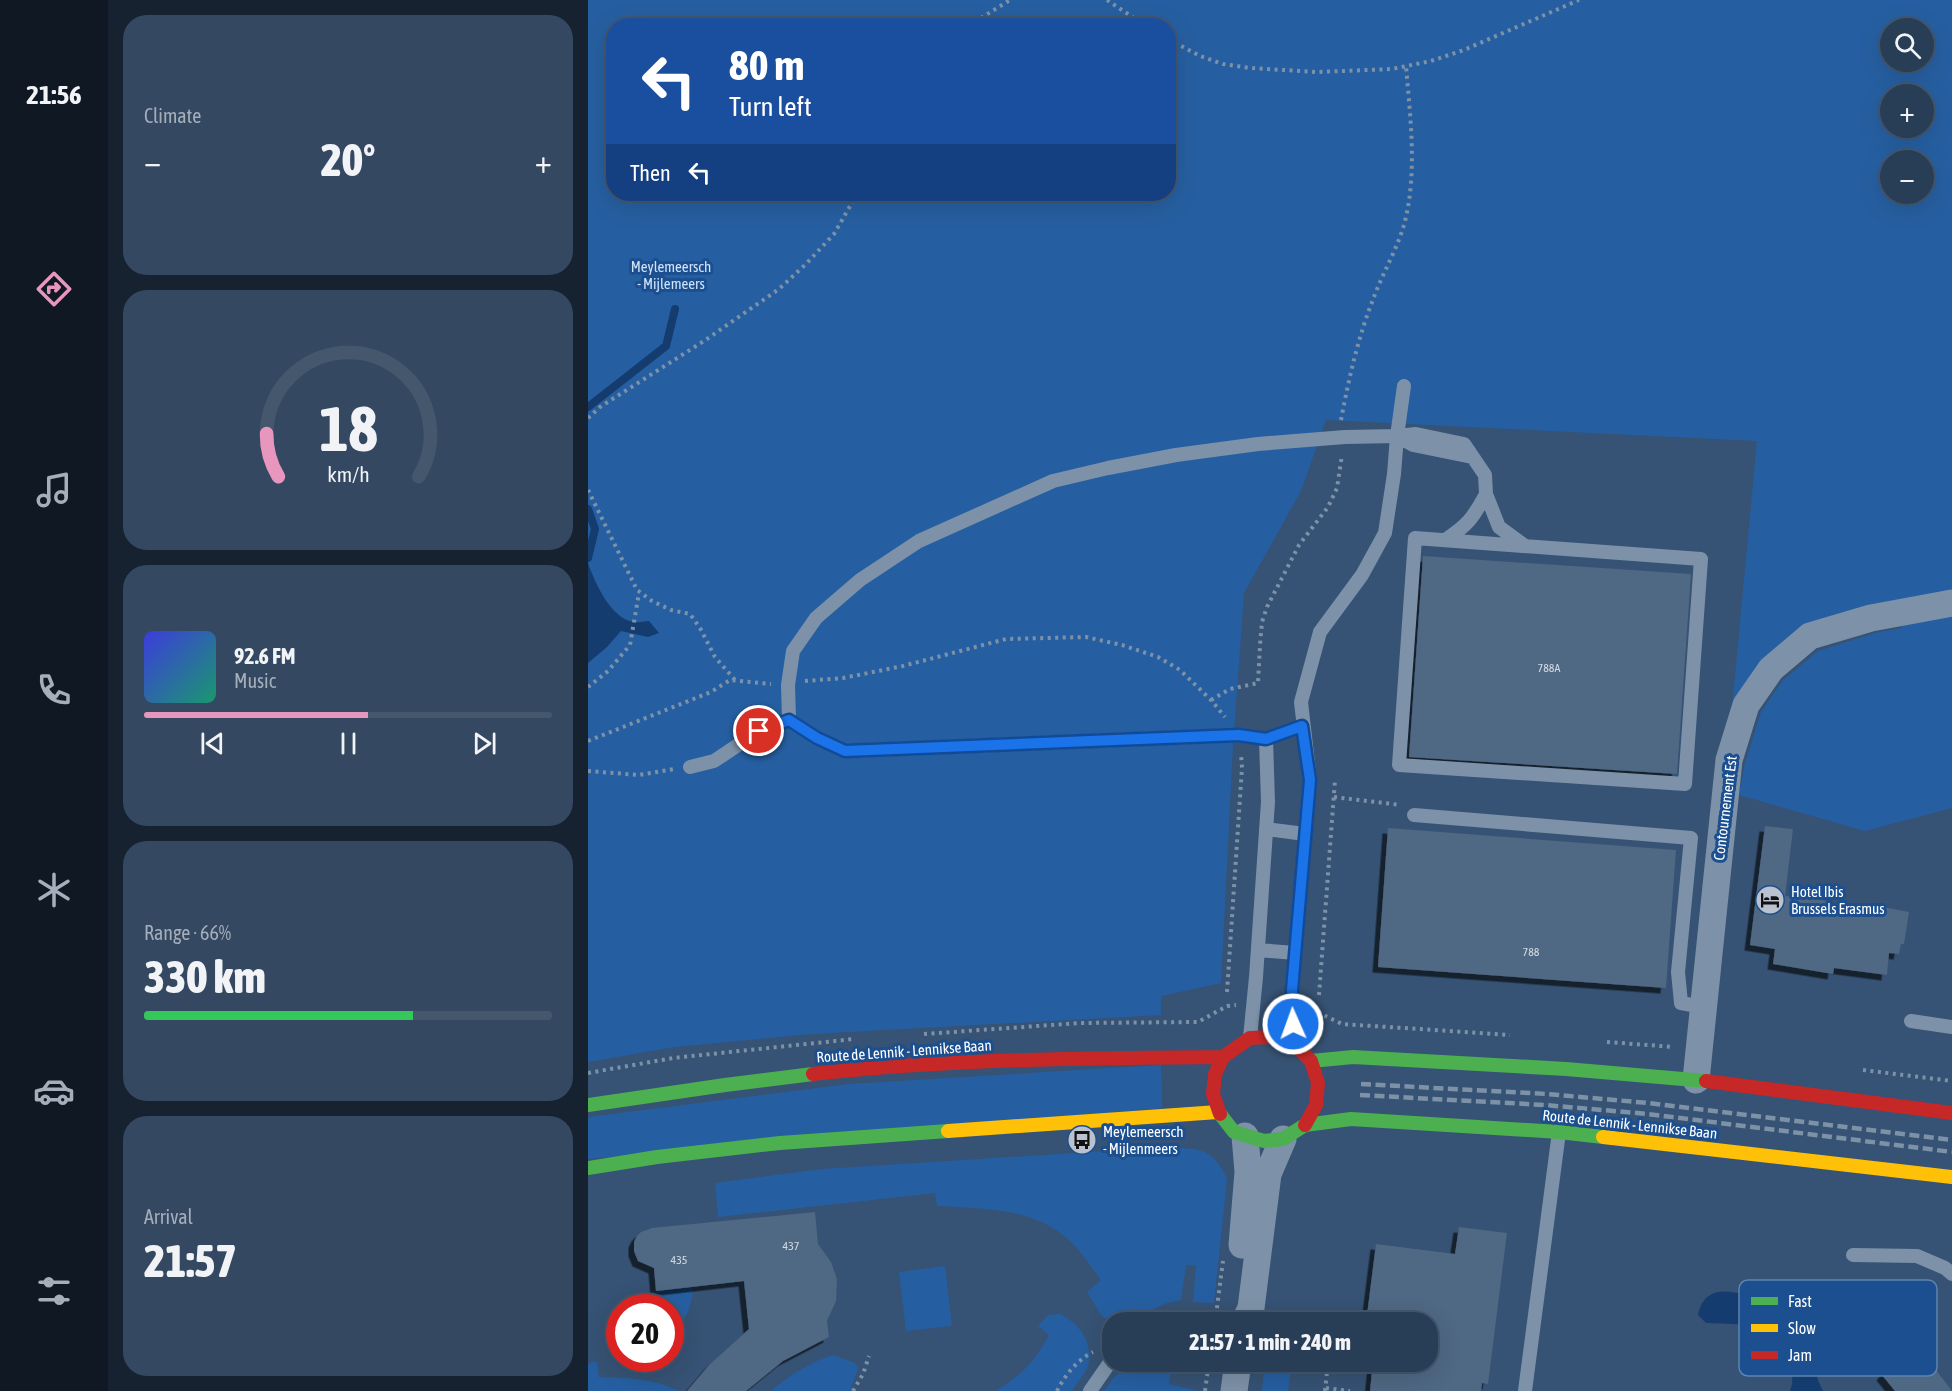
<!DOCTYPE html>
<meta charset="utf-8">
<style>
:root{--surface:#283e57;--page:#344961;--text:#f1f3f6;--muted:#a5aeba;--line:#44576d;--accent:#e797bd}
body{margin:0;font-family:"Asap Condensed",sans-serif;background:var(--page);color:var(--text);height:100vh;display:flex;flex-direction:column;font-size:22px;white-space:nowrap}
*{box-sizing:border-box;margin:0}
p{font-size:20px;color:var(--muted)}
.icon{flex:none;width:33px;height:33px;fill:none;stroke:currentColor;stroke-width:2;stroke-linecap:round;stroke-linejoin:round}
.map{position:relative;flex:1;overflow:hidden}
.sheet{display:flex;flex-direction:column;gap:15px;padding:15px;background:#162230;width:480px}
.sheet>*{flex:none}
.hud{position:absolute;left:18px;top:18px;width:570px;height:183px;border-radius:24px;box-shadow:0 6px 24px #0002,0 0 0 2px var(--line);background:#1a4fa0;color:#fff;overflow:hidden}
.fabs{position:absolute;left:1292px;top:18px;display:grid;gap:12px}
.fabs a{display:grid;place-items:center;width:54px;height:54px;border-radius:50%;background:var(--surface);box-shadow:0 6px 24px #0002,0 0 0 2px var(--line);font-size:30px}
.speed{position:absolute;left:18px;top:1294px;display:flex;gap:12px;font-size:30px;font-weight:700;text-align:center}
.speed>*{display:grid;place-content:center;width:78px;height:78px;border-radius:50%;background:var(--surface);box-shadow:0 6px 24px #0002,0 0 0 2px var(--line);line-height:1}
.speed .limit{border:9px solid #d22;background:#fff;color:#111}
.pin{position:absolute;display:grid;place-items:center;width:51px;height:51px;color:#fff;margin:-26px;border:3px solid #fff;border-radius:50%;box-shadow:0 2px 6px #0007}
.me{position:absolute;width:66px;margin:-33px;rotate:358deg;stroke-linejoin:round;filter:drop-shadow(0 0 4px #0008)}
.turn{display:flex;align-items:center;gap:21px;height:126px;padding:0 24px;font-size:27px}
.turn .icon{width:78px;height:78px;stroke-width:2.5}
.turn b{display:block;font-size:42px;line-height:51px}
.then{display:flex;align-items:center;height:57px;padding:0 24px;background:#0003;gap:12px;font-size:22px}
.big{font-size:45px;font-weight:800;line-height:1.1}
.sheet .widget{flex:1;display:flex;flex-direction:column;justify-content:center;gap:9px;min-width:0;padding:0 21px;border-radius:24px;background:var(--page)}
.sheet .dial{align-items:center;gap:0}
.dial svg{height:156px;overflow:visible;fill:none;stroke:var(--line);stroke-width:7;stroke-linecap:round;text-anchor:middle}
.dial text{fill:var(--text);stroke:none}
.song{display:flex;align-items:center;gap:18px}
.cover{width:72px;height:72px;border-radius:9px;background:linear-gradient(135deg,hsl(240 70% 55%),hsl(160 70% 35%))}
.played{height:6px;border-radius:3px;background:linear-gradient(90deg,var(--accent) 55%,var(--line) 55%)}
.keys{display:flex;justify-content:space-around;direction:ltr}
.heat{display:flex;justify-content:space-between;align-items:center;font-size:33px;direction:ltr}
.charge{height:9px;border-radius:4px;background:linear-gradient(90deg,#34c759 66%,var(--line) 0)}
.trip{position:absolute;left:514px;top:1312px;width:336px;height:60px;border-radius:24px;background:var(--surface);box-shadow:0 6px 24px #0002,0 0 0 2px var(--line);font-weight:800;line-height:60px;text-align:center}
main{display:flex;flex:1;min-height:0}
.menu{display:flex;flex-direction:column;width:108px;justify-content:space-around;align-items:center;background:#101923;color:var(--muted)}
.menu .icon{width:42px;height:42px}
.menu .active{color:var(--accent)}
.menu b{font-size:27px;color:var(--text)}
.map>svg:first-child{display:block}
.green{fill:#265fa1;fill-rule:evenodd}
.water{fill:#153c6e}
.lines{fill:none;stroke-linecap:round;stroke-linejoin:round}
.stream{stroke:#153c6e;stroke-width:8}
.building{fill:#506783;filter:url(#shadow)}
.path{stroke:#7d92a8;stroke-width:4;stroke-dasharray:3 4.5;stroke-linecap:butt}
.lane{stroke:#7d92a8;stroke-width:14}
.street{stroke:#7d92a8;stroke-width:27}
.fast{stroke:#4caf50;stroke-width:14}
.slow{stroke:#ffc107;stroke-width:14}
.jam{stroke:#c62828;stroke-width:14}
.rail{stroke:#7e92a7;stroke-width:4.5;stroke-dasharray:10 4.5;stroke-linecap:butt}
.route-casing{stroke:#114b97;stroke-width:15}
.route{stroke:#1a73e8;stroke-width:10}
.labels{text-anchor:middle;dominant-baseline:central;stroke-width:6;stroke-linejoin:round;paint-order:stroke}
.number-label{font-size:12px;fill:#d3d9e0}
.park-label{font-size:15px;fill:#cfe3fa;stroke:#1b4f8f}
.street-label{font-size:15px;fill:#fff;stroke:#1b4f8f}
.poi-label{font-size:15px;fill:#fff;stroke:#1b4f8f;text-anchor:start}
.key{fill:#1b4f8f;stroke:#5f84b1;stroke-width:1.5}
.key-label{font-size:16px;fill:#fff}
</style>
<main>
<nav class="menu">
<b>21:56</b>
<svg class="icon active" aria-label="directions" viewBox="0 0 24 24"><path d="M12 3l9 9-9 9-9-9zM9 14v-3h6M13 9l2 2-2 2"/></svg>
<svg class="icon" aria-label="music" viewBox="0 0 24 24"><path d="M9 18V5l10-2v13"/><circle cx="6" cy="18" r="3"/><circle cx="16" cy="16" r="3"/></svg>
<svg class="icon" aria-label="phone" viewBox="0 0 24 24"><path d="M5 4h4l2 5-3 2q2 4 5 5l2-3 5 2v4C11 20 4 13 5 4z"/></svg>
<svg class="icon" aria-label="climate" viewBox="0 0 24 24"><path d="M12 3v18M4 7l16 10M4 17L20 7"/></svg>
<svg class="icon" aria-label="car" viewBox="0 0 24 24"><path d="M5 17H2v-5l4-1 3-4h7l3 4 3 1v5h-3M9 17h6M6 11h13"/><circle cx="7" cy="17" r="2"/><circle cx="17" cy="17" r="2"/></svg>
<svg class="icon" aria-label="filters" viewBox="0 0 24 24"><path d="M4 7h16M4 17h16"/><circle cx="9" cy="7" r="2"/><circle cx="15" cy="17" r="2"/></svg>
</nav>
<section class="sheet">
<div class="widget"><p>Climate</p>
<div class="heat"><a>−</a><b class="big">20°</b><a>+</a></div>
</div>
<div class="widget dial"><svg viewBox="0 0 100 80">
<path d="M14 69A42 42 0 1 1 86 69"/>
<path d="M14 69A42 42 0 0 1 8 47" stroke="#e797bd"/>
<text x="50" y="56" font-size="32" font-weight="700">18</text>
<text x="50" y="72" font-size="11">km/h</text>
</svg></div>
<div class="widget">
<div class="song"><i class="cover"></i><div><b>92.6 FM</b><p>Music</p></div></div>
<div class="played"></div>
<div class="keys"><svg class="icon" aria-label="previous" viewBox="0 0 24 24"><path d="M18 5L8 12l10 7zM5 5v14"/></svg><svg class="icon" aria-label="pause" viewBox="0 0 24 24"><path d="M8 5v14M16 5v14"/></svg><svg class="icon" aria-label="next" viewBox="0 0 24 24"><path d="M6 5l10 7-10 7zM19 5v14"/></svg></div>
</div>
<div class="widget"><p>Range · 66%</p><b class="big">330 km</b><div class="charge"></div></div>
<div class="widget"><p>Arrival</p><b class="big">21:57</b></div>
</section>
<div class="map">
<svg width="1364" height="1391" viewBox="0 0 1364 1391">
<defs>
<filter id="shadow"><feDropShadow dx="-5.5" dy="5.5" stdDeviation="0" flood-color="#0009"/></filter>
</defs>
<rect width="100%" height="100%" fill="#365274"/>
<path class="green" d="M0,0h1364v808l-87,23 -126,-36 6,-32 16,-51 22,-32 35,-29 57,-18 27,-5 3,-27 -35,5 -138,102 25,-267 -431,-21 -25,71 -57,102 -11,153 -12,237 -60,13v19l-349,19 -137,13 -87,15zM26,26h554v168h-554zM1302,28h33v34h-33zM1302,94h33v34h-33zM1302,160h33v34h-33z
M573,1065l1,43 -574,51v-42l261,-33z
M565,1148c36,1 58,-7 74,31l-13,124 -21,-1 3,-36 -10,-1 -5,35 -14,3 -43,20h-13l-10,-8 -14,-23 14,-12c-10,-13 -20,-29 -32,-40 -36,-33 -87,-31 -132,-34l-2,-13 -217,24 -3,-34 107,-14z
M357,1266l7,60 -46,5 -7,-59z
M105,1287c-2,21 -5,32 -22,44l-1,-23h-50l-1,22 -2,-7 2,-15c16,-2 27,-4 37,-17z
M472,1314c19,9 34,29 28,52 -3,8 -12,18 -16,25h-76c26,-17 38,-28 53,-56l-11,-9 10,-11z
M245,1355l22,8 3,5 -7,20 3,3h-83c17,-15 41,-30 62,-36z
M5,1362h4l2,15c27,1 55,1 79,14h-90v-27z
M546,1362h38l-3,22 29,7h-94l11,-15z
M677,1362h27l-4,29h-26z"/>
<path class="water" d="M0,563c7,20 23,56 46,59 5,1 10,-1 15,-1l10,12 -11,4 -27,-6 -14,16 -19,16z
M1240,1285l11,1 4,8c-10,13 -24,27 -29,42 -5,14 2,43 9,55h-33c8,-21 -6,-49 -24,-61 -11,-7 -46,-6 -60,-7l-8,-8c9,-42 52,-15 80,-14 17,0 35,-10 50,-16z"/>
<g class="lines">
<path class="stream" d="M0,407l78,-61 9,-37
M0,509l7,20 -7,29"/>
</g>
<path class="building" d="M835,556l268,18 -14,200 -268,-17z
M1177,826l28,3 -8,67 44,5 -1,3 55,7v-4l26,5 -5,32h-3l-2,10 -10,-1 -2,22 -53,-7 -1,6 -60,-10 2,-15 -25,-4z
M800,828l288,22 -10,138 -288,-21z
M227,1212l3,32 13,18 6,17 -1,22 -9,20 2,16 -46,24 -37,30h-59l23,-27 39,-35 -5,-48 -88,10 -2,-23 -16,-7 -4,-10v-9l3,-6 4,-4 11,-4z
M871,1227l48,6 -19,151 -6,-1 -1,8h-111l3,-29h55v-39h-62l10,-79 79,10z
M1323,1343l16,15 25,33h-57l-13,-16 11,-13 3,2z"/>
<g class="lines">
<path class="path" d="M519,0l39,26
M380,26l42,-26
M580,39l32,17 23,8 27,4 67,4 75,-3 39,-8 33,-11 115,-50
M0,418l12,-11 104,-66 75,-52 27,-25 28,-30 23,-40
M753,420c8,-42 17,-83 33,-123 10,-27 26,-53 32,-80 11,-49 4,-102 0,-151
M0,490l49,100 15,11 19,9 19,4 10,14 15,29 20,23
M217,681l38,-3 60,-12 103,-27 80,-2 36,8 36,12 22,13 31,30 14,17
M0,687l20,-16 22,-26 9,-52
M623,700l19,-11 28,-6 2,-38 2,-23 5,-15 32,-62 29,-38 9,-19 5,-33
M0,741l123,-49 19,-12 41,4
M0,771l51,4 35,-6
M746,797l67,8
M639,992l15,-224 -1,-15
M731,995l16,-215
M723,1009l31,15 168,11
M336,1034l156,-11 118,-1 29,-16 9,-1
M1019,1042l67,5
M1275,1070l89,11
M0,1073l85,-15 181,-19
M627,1323l8,-62
M738,1388l24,3
M265,1391l10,-17 6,-18
M469,1391c8,-16 20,-31 36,-39
M617,1391l4,-29
M737,1391l3,-29"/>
<path class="lane" d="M809,436l19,-2 48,10 21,31 1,19 13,33 26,19
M809,436l16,9 59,12
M809,436l7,-50
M827,538l286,21 -16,225 -286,-19z
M857,540c23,-15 28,-22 41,-46
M102,767l24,-6 45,-30 30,-11
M826,815l277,23 -13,134 3,31 22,4
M678,829l39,5
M670,950l37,3
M1323,1021l41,6
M662,1038l6,-61 12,-175 -2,-63
M706,1044l-2,-54 18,-210 -9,-78 19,-70 42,-57 23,-42 9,-59 3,-38 -52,1 -87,7 -82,11 -68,13 -55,13 -134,60 -59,39 -44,38 -23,33 -5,34 1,35 28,18 28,13 394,-16 27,4 36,-13
M1265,1255l64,1 28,12 7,6
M502,1391l23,-33
M937,1391l34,-259"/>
<path class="street" d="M1108,1080l33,-320 17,-55 25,-36 39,-33 61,-18 81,-15
M654,1245l6,-73 -3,-36
M656,1323l7,-15 17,-134 15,-35
M646,1391l4,-29"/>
<path class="fast" d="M723,1061l42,-4 213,12 140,12
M0,1105l137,-20 88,-11
M632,1114l14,18 30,9 19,-2 22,-14 46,-6 208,13 44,5
M0,1168l69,-11 123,-14 168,-12"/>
<path class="slow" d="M360,1131l270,-19
M1015,1137l349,40"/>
<path class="jam" d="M225,1074c136,-15 273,-16 410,-17
M1118,1081l246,32
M632,1114l-7,-20 2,-20 8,-17 27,-19 23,-1 21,7 17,17 7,22 -2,22 -11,20"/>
<path class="rail" d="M773,1084l186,10 101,9 304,37
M772,1095l185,10 103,9 304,38"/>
</g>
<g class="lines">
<g class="route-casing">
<path id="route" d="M171,731l30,-11 28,18 28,13 394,-16 27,4 36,-13 8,54 -18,210 1,34"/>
</g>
<use href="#route" class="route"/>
</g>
<defs>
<g id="hotel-disc" transform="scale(1.5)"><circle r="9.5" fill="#b9c2ce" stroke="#1b4f8f"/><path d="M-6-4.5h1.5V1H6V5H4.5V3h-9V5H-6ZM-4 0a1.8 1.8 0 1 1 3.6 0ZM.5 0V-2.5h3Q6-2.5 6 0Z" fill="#111"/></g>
<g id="bus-disc" transform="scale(1.5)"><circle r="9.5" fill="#b9c2ce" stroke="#1b4f8f"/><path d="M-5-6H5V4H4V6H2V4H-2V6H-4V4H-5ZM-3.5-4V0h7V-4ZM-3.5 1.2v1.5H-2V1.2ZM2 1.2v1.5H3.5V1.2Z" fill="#111"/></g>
</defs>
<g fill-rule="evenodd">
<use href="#hotel-disc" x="1182" y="900"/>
<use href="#bus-disc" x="494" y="1140"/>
</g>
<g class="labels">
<g class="number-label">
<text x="961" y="668">788A</text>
<text x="943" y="952">788</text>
<text x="203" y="1246">437</text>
<text x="91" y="1260">435</text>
</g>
<g class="park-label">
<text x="83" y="266">Meylemeersch<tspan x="83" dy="17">- Mijlemeers</tspan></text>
</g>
<g class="street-label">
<text transform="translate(1137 808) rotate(-83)">Contournement Est</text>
<text transform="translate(316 1051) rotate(-4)">Route de Lennik - Lennikse Baan</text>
<text transform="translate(1042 1124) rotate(6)">Route de Lennik - Lennikse Baan</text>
</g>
<g class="poi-label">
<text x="1203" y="891">Hotel Ibis<tspan x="1203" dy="17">Brussels Erasmus</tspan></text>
<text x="515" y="1131">Meylemeersch<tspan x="515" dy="17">- Mijlenmeers</tspan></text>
</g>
</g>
<rect x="1151" y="1280" width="198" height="96" rx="9" class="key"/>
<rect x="1163" y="1297" width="27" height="8" fill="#4caf50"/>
<rect x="1163" y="1324" width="27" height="8" fill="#ffc107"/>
<rect x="1163" y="1351" width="27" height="8" fill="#c62828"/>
<g class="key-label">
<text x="1200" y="1307">Fast</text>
<text x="1200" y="1334">Slow</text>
<text x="1200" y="1361">Jam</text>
</g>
</svg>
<div class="fabs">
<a><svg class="icon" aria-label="search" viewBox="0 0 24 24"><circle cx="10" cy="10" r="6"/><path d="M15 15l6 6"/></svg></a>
<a>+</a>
<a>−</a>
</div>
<div class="speed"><div class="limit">20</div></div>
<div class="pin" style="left:171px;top:731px;background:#d93025"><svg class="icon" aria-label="arrive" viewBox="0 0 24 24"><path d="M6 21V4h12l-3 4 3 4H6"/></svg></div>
<svg class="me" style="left:705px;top:1024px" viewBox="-20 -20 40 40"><circle r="17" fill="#1a73e8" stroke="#fff" stroke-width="3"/><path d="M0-11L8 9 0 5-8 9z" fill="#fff"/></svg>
<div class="trip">21:57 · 1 min · 240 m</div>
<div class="hud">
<div class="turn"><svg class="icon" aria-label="left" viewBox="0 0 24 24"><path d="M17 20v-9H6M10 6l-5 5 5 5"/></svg><div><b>80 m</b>Turn left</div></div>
<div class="then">Then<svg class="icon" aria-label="left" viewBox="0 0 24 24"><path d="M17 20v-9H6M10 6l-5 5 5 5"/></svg></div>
</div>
</div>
</main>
